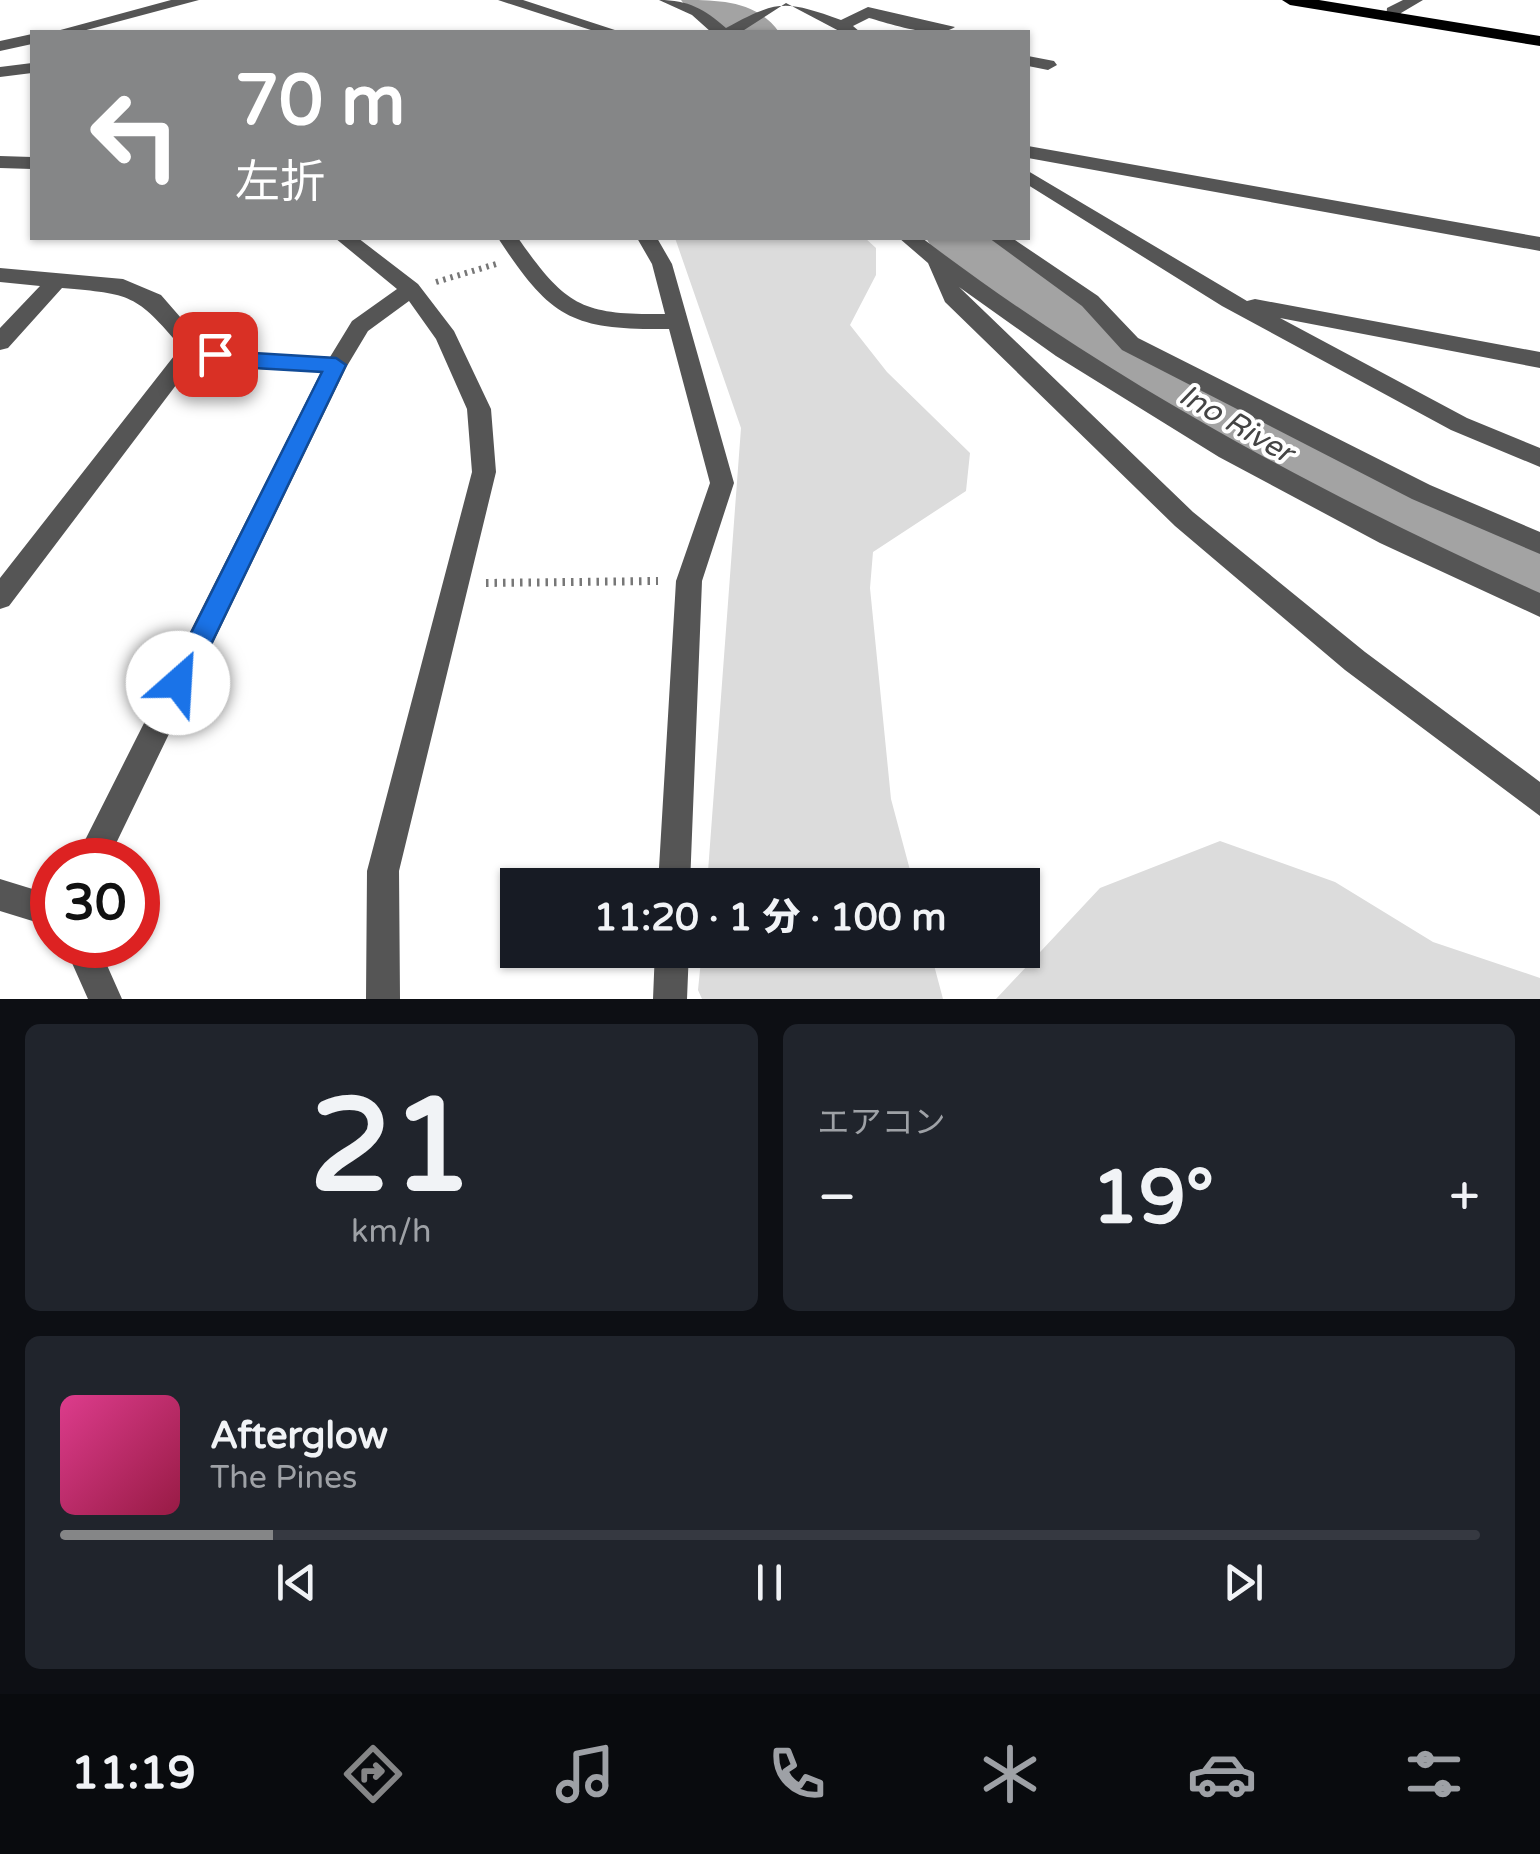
<!DOCTYPE html>
<html lang="ja">
<meta charset="utf-8">
<style>
:root{--surface:#171b24;--page:#20242c;--text:#f1f3f6;--muted:#9ea1a6;--line:#363941;--accent:#858687}
body{margin:0;font-family:"Varela Round","Noto Sans JP",sans-serif;background:var(--page);color:var(--text);height:100vh;display:flex;flex-direction:column;font-size:38px;white-space:nowrap}
*{box-sizing:border-box;margin:0}
p{font-size:32px;color:var(--muted)}
.icon{flex:none;width:55px;height:55px;fill:none;stroke:currentColor;stroke-width:2;stroke-linecap:round;stroke-linejoin:round}
.map{position:relative;height:999px;overflow:hidden}
.sheet{display:flex;flex-direction:column;gap:25px;padding:25px;background:#0d0f14;flex:1}
.sheet>*{flex:none}
.top-card{position:absolute;left:30px;top:30px;width:1000px;height:210px;border-radius:0px;box-shadow:0 2px 8px #0004;background:#858687;color:#fff;overflow:hidden}
.speed{position:absolute;left:30px;top:838px;display:flex;gap:20px;font-size:50px;font-weight:700;text-align:center}
.speed>*{display:grid;place-content:center;width:130px;height:130px;border-radius:50%;background:var(--surface);box-shadow:0 2px 8px #0004;line-height:1}
.speed .limit{border:15px solid #d22;background:#fff;color:#111}
.pin{position:absolute;display:grid;place-items:center;width:85px;height:85px;color:#fff;margin:-42px;border-radius:20px;box-shadow:0 5px 15px #0006}
.me{position:absolute;width:110px;margin:-55px;rotate:26deg;stroke-linejoin:round;filter:drop-shadow(0 0 8px #0008)}
.turn{display:flex;align-items:center;gap:35px;height:210px;padding:0 40px;font-size:45px}
.turn .icon{width:130px;height:130px;stroke-width:2.5}
.turn b{display:block;font-size:70px;line-height:85px}
.big{font-size:75px;font-weight:800;line-height:1.1}
.sheet .tile{flex:1;display:flex;flex-direction:column;justify-content:center;gap:15px;min-width:0;padding:0 35px;border-radius:15px;background:var(--page)}
.sheet .dial{align-items:center;gap:0}
.dial b{font-size:130px;line-height:1}
.song{display:flex;align-items:center;gap:30px}
.cover{width:120px;height:120px;border-radius:15px;background:linear-gradient(135deg,hsl(330 70% 55%),hsl(340 70% 35%))}
.played{height:10px;border-radius:5px;background:linear-gradient(90deg,var(--accent) 15%,var(--line) 15%)}
.keys{display:flex;justify-content:space-around;direction:ltr}
.heat{display:flex;justify-content:space-between;align-items:center;font-size:55px;direction:ltr}
.sheet .tiles{flex:1;display:grid;gap:25px;grid-template-columns:1fr 1fr}
.tile:last-child{grid-column:span 2}
.trip{position:absolute;left:500px;top:868px;width:540px;height:100px;border-radius:0px;background:var(--surface);box-shadow:0 2px 8px #0004;font-weight:800;line-height:100px;text-align:center}
.tabs{display:flex;height:160px;justify-content:space-around;align-items:center;background:#090b0e;color:var(--muted)}
.tabs .icon{width:70px;height:70px}
.tabs .current{color:var(--accent)}
.tabs b{font-size:45px;color:var(--text)}
.map>svg:first-child{display:block}
.green{fill:#dcdcdc}
.lines{fill:none;stroke-linecap:round;stroke-linejoin:round}
.river{fill:#a3a3a3;fill-rule:evenodd}
.path-far1{stroke:#777;stroke-width:6;stroke-dasharray:2.5 5;stroke-linecap:butt}
.path{stroke:#777;stroke-width:8;stroke-dasharray:2.5 6;stroke-linecap:butt}
.minor{fill:#555;fill-rule:evenodd}
.major{fill:#000;fill-rule:evenodd}
.route{fill:#1a73e8;stroke:#114b97;stroke-width:2.5}
.labels{text-anchor:middle;dominant-baseline:central;stroke-width:8;stroke-linejoin:round;paint-order:stroke}
.water-label{font-size:30px;font-style:italic;fill:#444;stroke:#fff}
</style>
<div class="map">
<svg width="1540" height="999" viewBox="0 0 1540 999">
<rect width="100%" height="100%" fill="#fff"/>
<path class="green" d="M675,238h190l11,10v27l-26,50 37,47 83,81 -4,38 -93,61 -3,36 21,211 23,86h-207l34,-457z
M1220,841l115,41 98,60 107,36v21h-544l104,-111z
M702,950h228l13,49h-241l-4,-9z"/>
<g class="lines">
<path class="river" d="M681,0c37,0 75,0 98,32 -35,2 -75,1 -98,-32z
M926,238h64l150,104 255,140 145,60v61l-193,-83 -249,-148 -164,-121z"/>
<path class="path-far1" d="M436,282l60,-18"/>
<path class="path" d="M486,583l172,-2"/>
<path class="minor" d="M171,0h28l-120,32h-26z
M498,0h25l98,32h-24z
M659,0c30,0 45,9 67,28 51,-28 59,-28 115,-8l27,-13 87,20c-19,13 -64,-3 -86,-9l-16,8 7,6h-19l-55,-29 -45,29h-30l-19,-17z
M1403,0h20l-22,13 -3,7h-12l1,-12z
M32,34v10l-32,7v-10z
M1028,56l26,5 3,4 -9,5 -20,-4z
M32,63v10l-32,4v-10z
M1028,146l512,91v14l-512,-93z
M0,156l32,1v12l-32,-1z
M1028,171l219,130 8,-2 285,53v16l-260,-50 187,100 73,30v19l-89,-37 -229,-124 -194,-121z
M335,238h23l60,46 36,47 37,78 5,63 -97,399 1,128h-34l1,-128 105,-399 -5,-63 -31,-70 -27,-38 -41,30 -21,35 -239,494h-33l246,-488 -84,-4 -39,-12 -189,250 -9,3v-31l181,-231c-45,-53 -50,-53 -119,-59l-54,60 -8,2v-22l40,-42 -40,-4v-14l123,11 38,16 40,46 36,11 93,5 22,-36 45,-32z
M498,238h20c48,68 63,77 147,76l-13,-50 -15,-26h20l15,26 62,219 -32,98 -12,304h-32l18,-304 34,-98 -41,-154c-97,1 -118,-10 -171,-91z
M899,238h23c191,145 399,256 618,355v24l-160,-74 -161,-86 -163,-101 -97,-69 234,225 172,140 175,130v34l-195,-146 -170,-144 -230,-224 -17,-39z
M989,238h23l86,58 40,42 292,147 110,47v22l-128,-55 -290,-149 -40,-44z
M0,879l52,16v32l-52,-16z
M64,945h34l24,54h-34z
M655,950h34l-2,49h-34z"/>
<path class="major" d="M1282,0h37l221,36v10l-250,-41z"/>
</g>
<path class="route" d="M215,346l22,6 99,6 10,7 -158,327 -10,3 -9,-3 -3,-9 156,-311 -85,-5 -29,-8 -3,-5z"/>
<g class="labels">
<g class="water-label">
<text transform="translate(1236 424) rotate(30)">Ino River</text>
</g>
</g>
</svg>
<div class="speed"><div class="limit">30</div></div>
<div class="pin" style="left:215px;top:354px;background:#d93025"><svg class="icon" aria-label="arrive" viewBox="0 0 24 24"><path d="M6 21V4h12l-3 4 3 4H6"/></svg></div>
<svg class="me" style="left:178px;top:683px" viewBox="-20 -20 40 40"><circle r="19" fill="#fff"/><path d="M0-13L10 11 0 6-10 11z" fill="#1a73e8"/></svg>
<div class="trip">11:20 · 1 分 · 100 m</div>
<div class="top-card">
<div class="turn"><svg class="icon" aria-label="left" viewBox="0 0 24 24"><path d="M17 20v-9H6M10 6l-5 5 5 5"/></svg><div><b>70 m</b>左折</div></div>
</div>
</div>
<section class="sheet">
<div class="tiles">
<div class="tile dial"><b>21</b><p>km/h</p></div>
<div class="tile"><p>エアコン</p>
<div class="heat"><a>−</a><b class="big">19°</b><a>+</a></div>
</div>
<div class="tile">
<div class="song"><i class="cover"></i><div><b>Afterglow</b><p>The Pines</p></div></div>
<div class="played"></div>
<div class="keys"><svg class="icon" aria-label="previous" viewBox="0 0 24 24"><path d="M18 5L8 12l10 7zM5 5v14"/></svg><svg class="icon" aria-label="pause" viewBox="0 0 24 24"><path d="M8 5v14M16 5v14"/></svg><svg class="icon" aria-label="next" viewBox="0 0 24 24"><path d="M6 5l10 7-10 7zM19 5v14"/></svg></div>
</div>
</div>
</section>
<nav class="tabs">
<b>11:19</b>
<svg class="icon current" aria-label="directions" viewBox="0 0 24 24"><path d="M12 3l9 9-9 9-9-9zM9 14v-3h6M13 9l2 2-2 2"/></svg>
<svg class="icon" aria-label="music" viewBox="0 0 24 24"><path d="M9 18V5l10-2v13"/><circle cx="6" cy="18" r="3"/><circle cx="16" cy="16" r="3"/></svg>
<svg class="icon" aria-label="phone" viewBox="0 0 24 24"><path d="M5 4h4l2 5-3 2q2 4 5 5l2-3 5 2v4C11 20 4 13 5 4z"/></svg>
<svg class="icon" aria-label="climate" viewBox="0 0 24 24"><path d="M12 3v18M4 7l16 10M4 17L20 7"/></svg>
<svg class="icon" aria-label="car" viewBox="0 0 24 24"><path d="M5 17H2v-5l4-1 3-4h7l3 4 3 1v5h-3M9 17h6M6 11h13"/><circle cx="7" cy="17" r="2"/><circle cx="17" cy="17" r="2"/></svg>
<svg class="icon" aria-label="filters" viewBox="0 0 24 24"><path d="M4 7h16M4 17h16"/><circle cx="9" cy="7" r="2"/><circle cx="15" cy="17" r="2"/></svg>
</nav>
